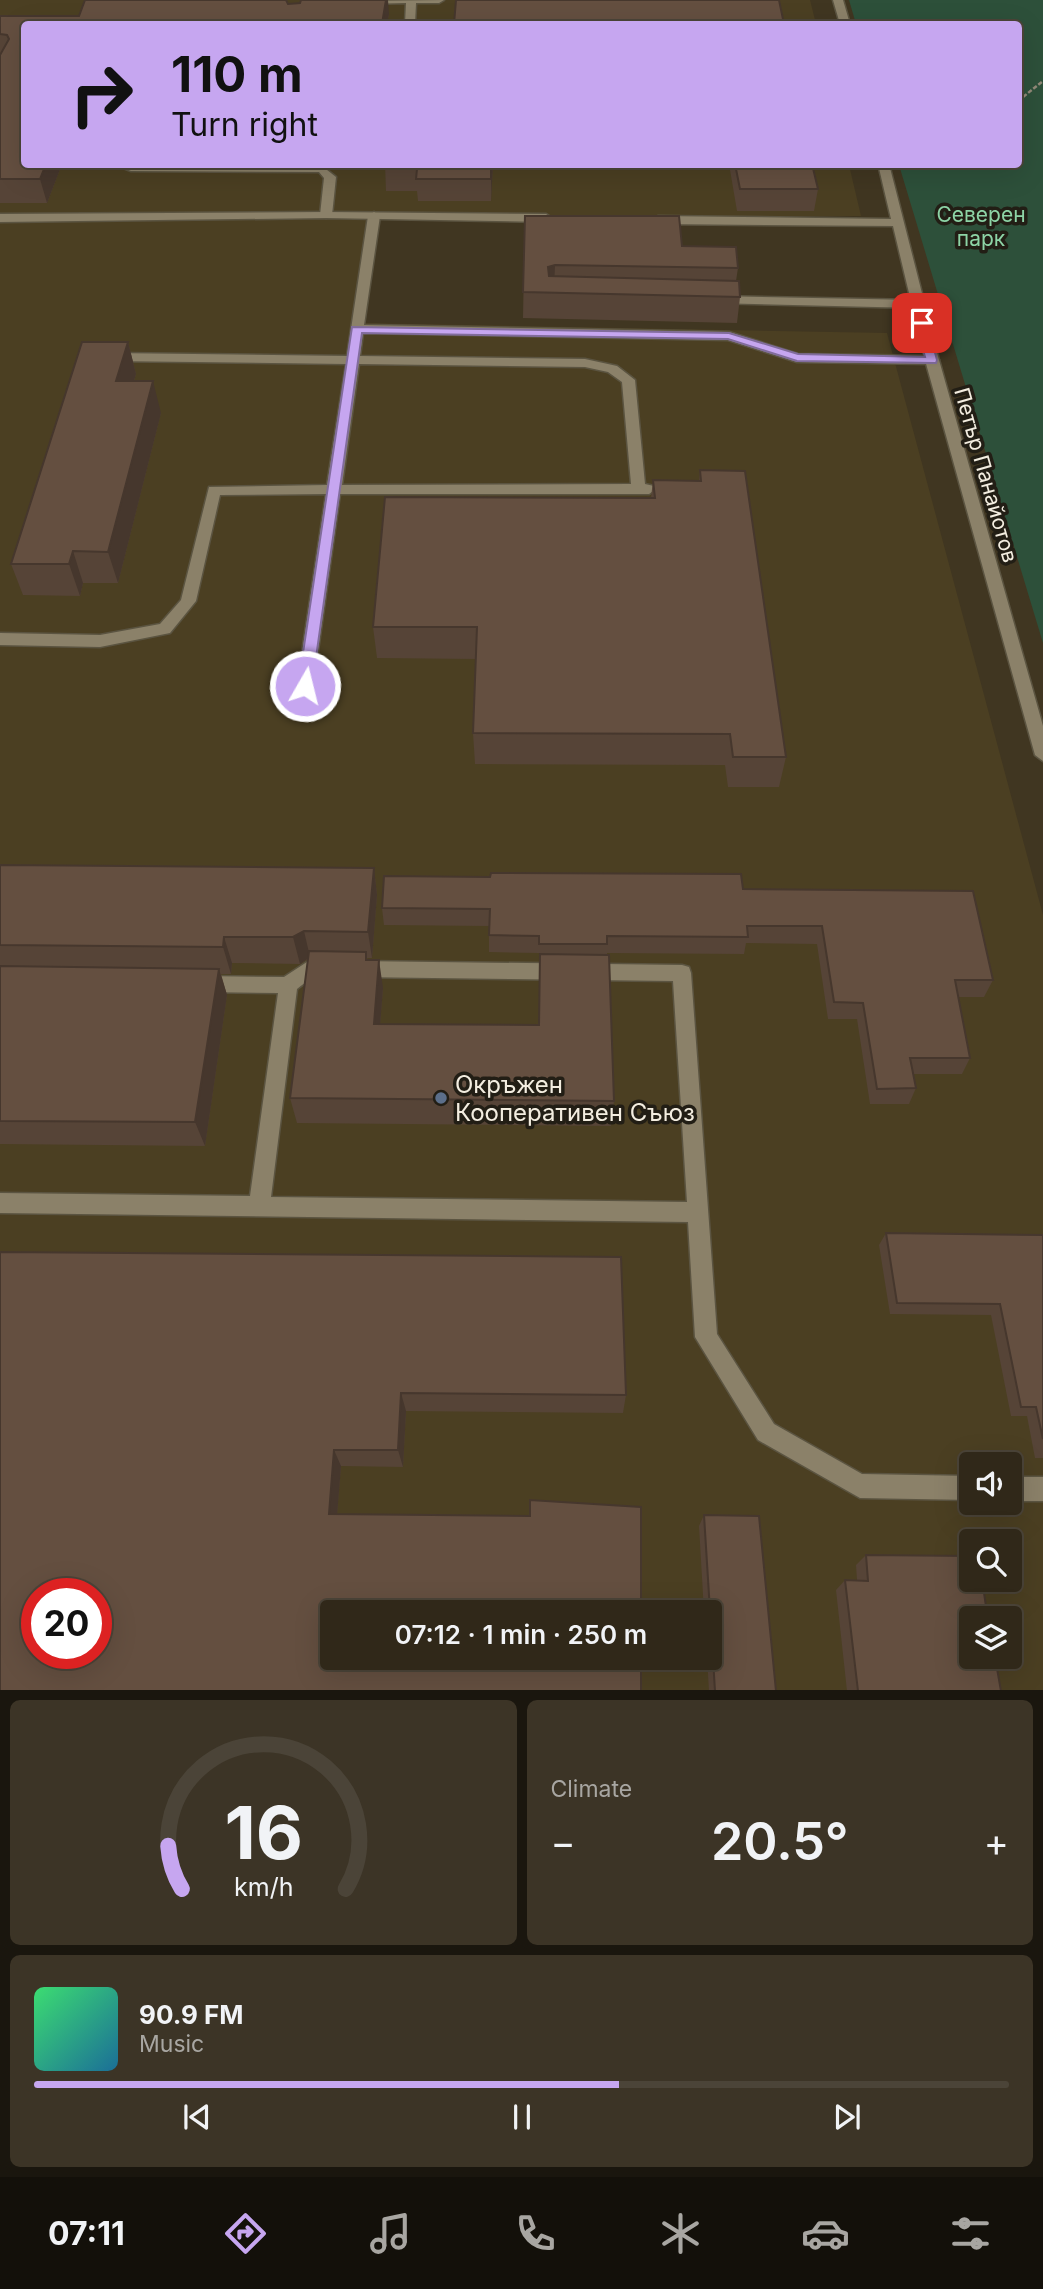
<!DOCTYPE html>
<meta charset="utf-8">
<style>
:root{--surface:#302819;--page:#3c3426;--text:#f1f3f6;--muted:#a8a6a2;--line:#4b4438;--accent:#c6a6f0}
body{margin:0;font-family:Inter,sans-serif;background:var(--page);color:var(--text);height:100vh;display:flex;flex-direction:column;font-size:26px;white-space:nowrap}
*{box-sizing:border-box;margin:0}
p{font-size:23px;color:var(--muted)}
.icon{flex:none;width:38px;height:38px;fill:none;stroke:currentColor;stroke-width:2;stroke-linecap:round;stroke-linejoin:round}
.map{position:relative;height:1690px;overflow:hidden}
.sheet{display:flex;flex-direction:column;gap:10px;padding:10px;background:#1a160e;flex:1}
.sheet>*{flex:none}
.top-card{position:absolute;left:21px;top:21px;width:1001px;height:147px;border-radius:7px;box-shadow:0 7px 28px #0002,0 0 0 2px var(--line);background:#c6a6f0;color:#111;overflow:hidden}
.buttons{position:absolute;left:959px;top:1452px;display:grid;gap:14px}
.buttons a{display:grid;place-items:center;width:63px;height:63px;border-radius:7px;background:var(--surface);box-shadow:0 7px 28px #0002,0 0 0 2px var(--line);font-size:35px}
.speed{position:absolute;left:21px;top:1578px;display:flex;gap:14px;font-size:35px;font-weight:700;text-align:center}
.speed>*{display:grid;place-content:center;width:91px;height:91px;border-radius:50%;background:var(--surface);box-shadow:0 7px 28px #0002,0 0 0 2px var(--line);line-height:1}
.speed .limit{border:10px solid #d22;background:#fff;color:#111}
.pin{position:absolute;display:grid;place-items:center;width:60px;height:60px;color:#fff;margin:-30px;border-radius:14px;box-shadow:0 4px 10px #0006}
.me{position:absolute;width:77px;margin:-38px;rotate:8deg;stroke-linejoin:round;filter:drop-shadow(0 0 5px #0008)}
.turn{display:flex;align-items:center;gap:24px;height:147px;padding:0 35px;font-size:32px}
.turn .icon{width:91px;height:91px;stroke-width:2.5}
.turn b{display:block;font-size:49px;line-height:60px}
.big{font-size:52px;font-weight:600;line-height:1.1}
.sheet .widget{flex:1;display:flex;flex-direction:column;justify-content:center;gap:10px;min-width:0;padding:0 24px;border-radius:10px;background:var(--page)}
.sheet .dial{align-items:center;gap:0}
.dial svg{height:182px;overflow:visible;fill:none;stroke:var(--line);stroke-width:7;stroke-linecap:round;text-anchor:middle}
.dial text{fill:var(--text);stroke:none}
.song{display:flex;align-items:center;gap:21px}
.cover{width:84px;height:84px;border-radius:10px;background:linear-gradient(135deg,hsl(140 70% 55%),hsl(200 70% 35%))}
.played{height:7px;border-radius:4px;background:linear-gradient(90deg,var(--accent) 60%,var(--line) 60%)}
.keys{display:flex;justify-content:space-around;direction:ltr}
.heat{display:flex;justify-content:space-between;align-items:center;font-size:38px;direction:ltr}
.sheet .tiles{flex:1;display:grid;gap:10px;grid-template-columns:1fr 1fr}
.widget:last-child{grid-column:span 2}
.trip{position:absolute;left:320px;top:1600px;width:402px;height:70px;border-radius:7px;background:var(--surface);box-shadow:0 7px 28px #0002,0 0 0 2px var(--line);font-weight:600;line-height:70px;text-align:center}
.menu{display:flex;height:112px;justify-content:space-around;align-items:center;background:#13100a;color:var(--muted)}
.menu .icon{width:49px;height:49px}
.menu .on{color:var(--accent)}
.menu b{font-size:32px;color:var(--text)}
.map>svg:first-child{display:block}
.built{fill:#4b3f22;fill-rule:evenodd}
.green{fill:#2d503a}
.lines{fill:none;stroke-linecap:round;stroke-linejoin:round}
.service-casing{stroke:#5b5441;stroke-width:3}
.minor-casing{stroke:#5b5441;stroke-width:3}
.path{stroke:#928978;stroke-width:2.5;stroke-dasharray:4.5 2;stroke-linecap:butt}
.service{fill:#8b8169;fill-rule:evenodd}
.minor{fill:#8b8169;fill-rule:evenodd}
.wall{fill:#564437}
.shaded-wall{fill:#46372d}
.building{fill:#644f40;stroke:#46372d;stroke-width:2;fill-rule:evenodd}
.route{fill:#c6a6f0;stroke:#816c9c;stroke-width:2}
.service-dot{fill:#5c6f8a;stroke:#221e15;stroke-width:2.5}
.labels{text-anchor:middle;dominant-baseline:central;stroke-width:7;stroke-linejoin:round;paint-order:stroke}
.far-park-label{font-size:21px;fill:#8dd4a6;stroke:#221e15}
.far-street-label{font-size:21px;fill:#f3ede0;stroke:#221e15}
.poi-label{font-size:24px;fill:#f3ede0;stroke:#221e15;text-anchor:start}
</style>
<div class="map">
<svg width="1043" height="1691" viewBox="0 0 1043 1691">
<rect width="100%" height="100%" fill="#403621"/>
<path class="built" d="M0,0h810l6,24h-792v140l825,1 12,51h-486l-17,107 529,10 156,582v775l-1043,1zM971,1465h39v38h-39zM971,1542h39v38h-39zM37,1594h59v60h-59zM332,1612h378v45h-378zM971,1619h39v38h-39z"/>
<path class="green" d="M849,0h194v643l-144,-478 119,-1v-140h-162z"/>
<g class="lines">
<g class="service-casing">
<path id="service" d="M444,0l-5,3h-23l-1,21h-10l1,-21 -40,1 -5,-3z
M113,164l209,2 14,11 -4,38 -6,3 -6,-3 4,-37 -5,-6 -188,-1z
M374,212l6,4 -16,109 365,7 69,22 134,2 7,4 -7,4 -135,-2 -69,-22 -365,-7 -3,23 225,3 32,7 18,14 10,104 9,2 2,3 -7,5h-309l-27,192 -8,6 -8,-6 29,-192 -106,1 -24,106 -26,32 -70,14 -100,-2v-12l100,2 60,-11 21,-24 28,-113 118,-2 19,-121 -236,-3 -6,-4 6,-4 237,3 21,-140zM359,364l226,3 23,5 14,10 9,102 -289,1z
M717,296l200,4 6,4 -6,4 -204,-5 -2,-3z
M310,960l26,2 2,6 -2,6c-21,7 -19,-1 -39,15l-26,208 416,5 -14,-221 -316,-4 -7,-2 -2,-6 2,-6 7,-2 325,4 7,2 2,6 26,361 57,90 88,50 109,2v24l-111,-2 -102,-58 -63,-103 -7,-115 -688,-9v-20l250,3 28,-203 -77,-1 -7,-2 -2,-6 2,-6 7,-2 83,1z
M1010,1477h33v24h-33z"/>
</g>
<g class="minor-casing">
<path id="minor" d="M833,0h10l7,24h-10z
M878,164h11l50,196 104,366v35l-8,-6 -110,-395 -32,-134 -235,-2 -6,-4 6,-4 233,3z
M326,212l220,2 6,4 -6,4 -220,-4 -326,4v-8z"/>
</g>
<path class="path" d="M1018,101l25,-20"/>
<use href="#service" class="service"/>
<use href="#minor" class="minor"/>
</g>
<path class="wall" d="M289,4l100,10 -2,10h-363l38,140 -15,39h-47v-187h79z
M385,164h108l-2,37h-73l-1,-10h-31z
M729,164h83l6,25 -4,22h-77z
M525,216l157,30 56,22 -2,13 4,16 -3,26 -214,-5z
M128,342l8,32 -2,7 27,32 -43,170h-35l-3,13 -57,-1 -12,-31z
M700,470l86,287 -7,30h-51l-3,-22 -250,-1 -2,-31 3,-74 -99,-1 -4,-31 278,-129 2,-18 46,1z
M0,865l374,3 3,27 -5,63h-5l16,30 -3,36 159,1v-72l-50,-1v-26l-105,-1 -2,-17 361,-19 250,91 -9,17h-26l12,61 -8,16h-49l3,14 -7,16h-39l-13,-85h-29l-11,-75 -71,-1 -2,11 -137,-1 7,148 -3,25 -314,-3 -7,-25 18,-139 -8,5 -68,-1 -1,11h-10l6,21 -22,151 -205,-2z
M886,1233l157,2v223h-8l-8,-42h-16l-20,-101 -101,-1 -11,-69z
M0,1252l626,143 -3,18 -217,-2 -3,56 -62,-1 -4,48 193,2 111,-9 -641,184z
M704,1515l72,176h-67l-2,-34h3v-45h-6l-5,-86z
M866,1555l135,136h-154l-11,-101 9,-10h12l-1,-15z"/>
<path class="shaded-wall" d="M386,0h2l1,14 -2,10h-5z
M46,164h16l-15,39 -7,-24z
M491,164h2l-2,37z
M555,265l-1,25 -6,2v-25z
M128,342l8,32 -12,39 -8,-32z
M153,381l8,32 -43,170 -10,-31z
M73,551l10,32 -3,13 -11,-32z
M374,868l3,27 -5,63 -4,-26z
M304,931l6,26 -10,7 -7,-27z
M224,937l8,26 -1,11 -8,-27z
M379,960l4,28 -5,63 -4,-27z
M219,969l8,26 -22,151 -10,-24z
M401,1393l5,18 -3,56 -5,-17z
M334,1450l7,16 -5,62 -7,-14z"/>
<path class="building" d="M85,0h201l2,4 12,-1 1,-3h85l-4,24h-358v140h22l-6,15h-40v-124l9,-16 -2,-4 -7,-1v-18h79z
M456,0h323l5,24h-330z
M385,164h106v15h-75l1,-10h-33z
M735,164h77l6,25h-78z
M525,216h154l3,30 54,1 2,21 -183,-3 -7,2 1,9 190,5 1,16 -217,-5z
M82,342h46l-12,39h37l-45,171 -35,-1 -4,13h-58z
M700,470l45,1 41,286h-53l-3,-23 -257,-1 4,-106h-104l12,-130 270,1 -2,-18 48,1z
M0,865l374,3 -6,64 -64,-1 -11,6h-69l-1,10 -223,-2z
M491,873l250,1 2,15 230,2 20,89h-38l15,78h-60l6,30 -39,1 -14,-86 -29,-1 -12,-76h-75l1,11 -141,-1v8h-68v-8l-50,-1 1,-26 -108,-1 2,-32 106,1z
M309,951l57,1v8h13l-5,64 165,1 1,-71 69,1 5,146 -324,-3z
M0,966l219,3 -24,153 -195,-1z
M886,1233l157,2v204l-7,-32h-15l-21,-103 -103,-1z
M0,1252l621,5 5,138 -225,-2 -3,57h-64l-5,64 201,2v-16l111,7v105h-309v45h309v34h-641zM37,1594h59v60h-59z
M704,1515l55,1 17,175h-61z
M866,1555l105,1v24h11l6,39h-17v38h24l6,34h-143l-13,-111 23,1z"/>
<path class="route" d="M922,320l5,3 10,37 -1,3 -139,-2 -69,-22 -366,-6 -50,353 -7,5 -5,-2 -2,-3 54,-359 377,6 69,21 127,3 -9,-34z"/>
<circle class="service-dot" cx="441" cy="1098" r="7"/>
<g class="labels">
<g class="far-park-label">
<text x="981" y="214">Северен<tspan x="981" dy="24">парк</tspan></text>
</g>
<g class="far-street-label">
<text transform="translate(986 475) rotate(74)">Петър Панайотов</text>
</g>
<g class="poi-label">
<text x="455" y="1084">Окръжен<tspan x="455" dy="28">Кооперативен Съюз</tspan></text>
</g>
</g>
</svg>
<div class="buttons">
<a><svg class="icon" aria-label="sound" viewBox="0 0 24 24"><path d="M4 9h4l5-4v14l-5-4H4zM17 9q2 3 0 6"/></svg></a>
<a><svg class="icon" aria-label="search" viewBox="0 0 24 24"><circle cx="10" cy="10" r="6"/><path d="M15 15l6 6"/></svg></a>
<a><svg class="icon" aria-label="layers" viewBox="0 0 24 24"><path d="M12 4l9 5-9 5-9-5zM3 14l9 5 9-5"/></svg></a>
</div>
<div class="speed"><div class="limit">20</div></div>
<div class="pin" style="left:922px;top:323px;background:#d93025"><svg class="icon" aria-label="arrive" viewBox="0 0 24 24"><path d="M6 21V4h12l-3 4 3 4H6"/></svg></div>
<svg class="me" style="left:305px;top:686px" viewBox="-20 -20 40 40"><circle r="17" fill="#c6a6f0" stroke="#fff" stroke-width="3"/><path d="M0-11L8 9 0 5-8 9z" fill="#fff"/></svg>
<div class="trip">07:12 · 1 min · 250 m</div>
<div class="top-card">
<div class="turn"><svg class="icon" aria-label="right" viewBox="0 0 24 24"><path d="M7 20v-9h11M14 6l5 5-5 5"/></svg><div><b>110 m</b>Turn right</div></div>
</div>
</div>
<section class="sheet">
<div class="tiles">
<div class="widget dial"><svg viewBox="0 0 100 80">
<path d="M14 69A42 42 0 1 1 86 69"/>
<path d="M14 69A42 42 0 0 1 8 50" stroke="#c6a6f0"/>
<text x="50" y="56" font-size="32" font-weight="700">16</text>
<text x="50" y="72" font-size="11">km/h</text>
</svg></div>
<div class="widget"><p>Climate</p>
<div class="heat"><a>−</a><b class="big">20.5°</b><a>+</a></div>
</div>
<div class="widget">
<div class="song"><i class="cover"></i><div><b>90.9 FM</b><p>Music</p></div></div>
<div class="played"></div>
<div class="keys"><svg class="icon" aria-label="previous" viewBox="0 0 24 24"><path d="M18 5L8 12l10 7zM5 5v14"/></svg><svg class="icon" aria-label="pause" viewBox="0 0 24 24"><path d="M8 5v14M16 5v14"/></svg><svg class="icon" aria-label="next" viewBox="0 0 24 24"><path d="M6 5l10 7-10 7zM19 5v14"/></svg></div>
</div>
</div>
</section>
<nav class="menu">
<b>07:11</b>
<svg class="icon on" aria-label="directions" viewBox="0 0 24 24"><path d="M12 3l9 9-9 9-9-9zM9 14v-3h6M13 9l2 2-2 2"/></svg>
<svg class="icon" aria-label="music" viewBox="0 0 24 24"><path d="M9 18V5l10-2v13"/><circle cx="6" cy="18" r="3"/><circle cx="16" cy="16" r="3"/></svg>
<svg class="icon" aria-label="phone" viewBox="0 0 24 24"><path d="M5 4h4l2 5-3 2q2 4 5 5l2-3 5 2v4C11 20 4 13 5 4z"/></svg>
<svg class="icon" aria-label="climate" viewBox="0 0 24 24"><path d="M12 3v18M4 7l16 10M4 17L20 7"/></svg>
<svg class="icon" aria-label="car" viewBox="0 0 24 24"><path d="M5 17H2v-5l4-1 3-4h7l3 4 3 1v5h-3M9 17h6M6 11h13"/><circle cx="7" cy="17" r="2"/><circle cx="17" cy="17" r="2"/></svg>
<svg class="icon" aria-label="filters" viewBox="0 0 24 24"><path d="M4 7h16M4 17h16"/><circle cx="9" cy="7" r="2"/><circle cx="15" cy="17" r="2"/></svg>
</nav>
